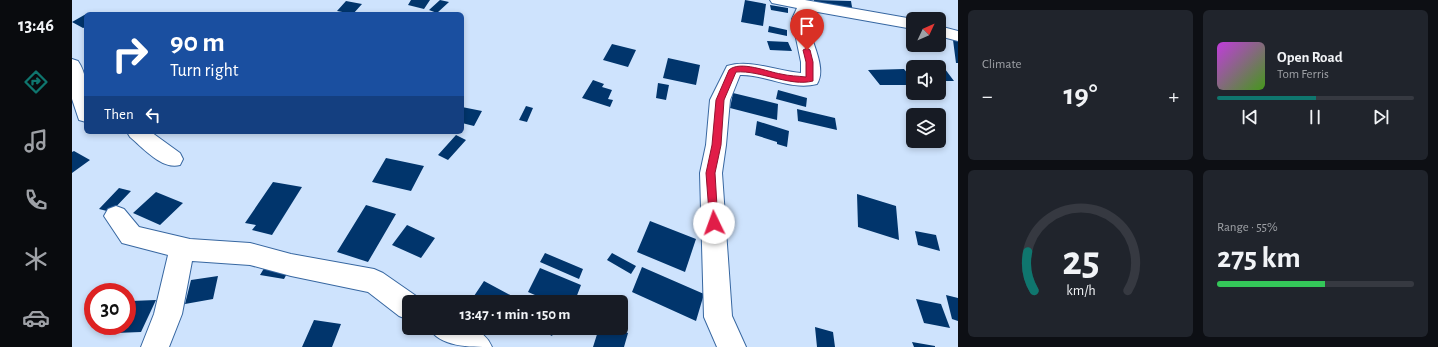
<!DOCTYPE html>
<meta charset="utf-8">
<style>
:root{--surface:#171b24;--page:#20242c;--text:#f1f3f6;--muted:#9ea1a6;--line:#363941;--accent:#0f766e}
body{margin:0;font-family:"Alegreya Sans",sans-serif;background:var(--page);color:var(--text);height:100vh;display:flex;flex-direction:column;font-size:15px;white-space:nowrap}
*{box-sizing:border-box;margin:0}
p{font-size:13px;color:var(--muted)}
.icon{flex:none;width:22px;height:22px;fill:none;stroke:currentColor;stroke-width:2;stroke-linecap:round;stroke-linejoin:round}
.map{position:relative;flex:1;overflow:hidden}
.details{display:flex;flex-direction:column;gap:10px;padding:10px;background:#0d0f14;width:480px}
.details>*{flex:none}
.hud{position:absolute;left:12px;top:12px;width:380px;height:122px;border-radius:6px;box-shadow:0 2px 6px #0003;background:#1a4fa0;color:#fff;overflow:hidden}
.needle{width:26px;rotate:46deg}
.tools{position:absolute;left:834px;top:12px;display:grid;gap:8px}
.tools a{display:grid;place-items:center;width:40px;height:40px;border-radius:6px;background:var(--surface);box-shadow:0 2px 6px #0003;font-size:20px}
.speed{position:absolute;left:12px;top:283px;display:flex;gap:8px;font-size:20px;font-weight:700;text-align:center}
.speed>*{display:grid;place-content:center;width:52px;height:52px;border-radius:50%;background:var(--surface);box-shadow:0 2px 6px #0003;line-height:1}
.speed .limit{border:6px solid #d22;background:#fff;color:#111}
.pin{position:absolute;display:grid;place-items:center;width:34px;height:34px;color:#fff;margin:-41px -17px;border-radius:50% 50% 50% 0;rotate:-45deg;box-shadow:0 0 4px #0007}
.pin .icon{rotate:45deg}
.me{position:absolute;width:44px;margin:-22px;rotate:357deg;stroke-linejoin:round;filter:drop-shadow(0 0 3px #0008)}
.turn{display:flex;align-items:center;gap:14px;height:84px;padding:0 20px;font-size:18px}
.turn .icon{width:52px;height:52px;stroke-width:2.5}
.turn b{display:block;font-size:28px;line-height:34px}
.then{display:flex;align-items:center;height:38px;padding:0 20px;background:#0003;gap:8px;font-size:15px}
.big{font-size:30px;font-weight:700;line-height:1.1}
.details .widget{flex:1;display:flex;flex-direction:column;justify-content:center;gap:6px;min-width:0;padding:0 14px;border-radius:6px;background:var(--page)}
.details .dial{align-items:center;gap:0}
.dial svg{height:104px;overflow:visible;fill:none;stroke:var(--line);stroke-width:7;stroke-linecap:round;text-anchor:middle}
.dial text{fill:var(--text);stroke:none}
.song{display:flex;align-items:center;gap:12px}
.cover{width:48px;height:48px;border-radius:6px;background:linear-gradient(135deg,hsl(290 70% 55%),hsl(100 70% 35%))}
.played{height:4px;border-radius:2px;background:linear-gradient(90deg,var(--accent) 50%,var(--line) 50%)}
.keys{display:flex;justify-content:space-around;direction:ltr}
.heat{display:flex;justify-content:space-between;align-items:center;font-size:22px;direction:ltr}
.charge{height:6px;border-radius:3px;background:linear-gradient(90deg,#34c759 55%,var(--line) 0)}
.details .tiles{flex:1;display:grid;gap:10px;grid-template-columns:repeat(2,1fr)}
.trip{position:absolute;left:330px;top:295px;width:226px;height:40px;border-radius:6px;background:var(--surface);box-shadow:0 2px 6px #0003;font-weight:700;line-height:40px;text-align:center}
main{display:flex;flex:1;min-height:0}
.tabs{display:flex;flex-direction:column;width:72px;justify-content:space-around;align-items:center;background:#090b0e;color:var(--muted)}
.tabs .icon{width:28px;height:28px}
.tabs .selected{color:var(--accent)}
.tabs b{font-size:18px;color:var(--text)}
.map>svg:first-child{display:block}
.building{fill:#01356c}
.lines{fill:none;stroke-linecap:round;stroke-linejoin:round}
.minor-casing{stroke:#3767a1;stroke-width:2}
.minor{fill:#fff;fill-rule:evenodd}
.route{fill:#e11d48;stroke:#92132f}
</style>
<main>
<nav class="tabs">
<b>13:46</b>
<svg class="icon selected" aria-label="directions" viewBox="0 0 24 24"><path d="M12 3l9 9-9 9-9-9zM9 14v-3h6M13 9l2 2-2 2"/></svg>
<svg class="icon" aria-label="music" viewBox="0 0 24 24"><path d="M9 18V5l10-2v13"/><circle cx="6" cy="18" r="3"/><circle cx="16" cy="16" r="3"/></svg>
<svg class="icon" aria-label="phone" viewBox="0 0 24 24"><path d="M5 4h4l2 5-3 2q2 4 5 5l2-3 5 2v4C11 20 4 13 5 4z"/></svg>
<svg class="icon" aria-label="climate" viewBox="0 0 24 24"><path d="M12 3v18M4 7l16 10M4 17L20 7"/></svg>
<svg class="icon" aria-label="car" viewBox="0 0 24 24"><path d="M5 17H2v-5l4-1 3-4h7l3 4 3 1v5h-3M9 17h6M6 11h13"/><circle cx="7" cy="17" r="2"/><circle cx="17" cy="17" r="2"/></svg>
</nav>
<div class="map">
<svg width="886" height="347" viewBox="0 0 886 347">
<rect width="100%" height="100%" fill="#cee3fd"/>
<path class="building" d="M339,0h19l-6,9 -16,-4z
M368,0l9,2 -12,11 -8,-3z
M673,0l21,4 -3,22 -22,-4z
M742,0l37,1 2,12 -39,-7z
M274,1l16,3 -9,10 -16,-3z
M698,5l18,3v5l-17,-3z
M14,14v13l-3,1 -11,-6z
M697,26l18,4v6l-19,-4z
M881,40l5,1v22h-2z
M695,41l21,1 4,9 -22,-1z
M540,44l24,6 -8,17 -25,-7z
M596,58l32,7 -4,20 -33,-7z
M832,69l9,11v5h-33l-12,-15z
M867,69h6l9,12h-9l-6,-9z
M521,80l11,4 -2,3 10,3 -4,9 5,1 -3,7 -28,-9z
M586,83l11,2 -3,15 -10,-2z
M706,90l29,8 -1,9 -30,-8z
M661,93l45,11 -1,16 -47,-12z
M454,106l7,2 -6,14 -8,-2z
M390,107l20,4 -8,15 -12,-3z
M725,109l38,9 2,12 -39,-9z
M685,121l32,10 -2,16 -10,-3v-2l-22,-7z
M384,135l10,5 -18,20 -10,-5z
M2,151l16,9 -18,13v-21z
M314,158l38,8 -13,25 -39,-9z
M201,182l29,5 -30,48 -20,-5 4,-5 -11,-2z
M47,188l12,3 -20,21 -12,-3z
M84,192l27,11 -23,22 -27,-12z
M785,194l39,12 3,34 -41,-13z
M294,205l30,9 -28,48 -31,-10z
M578,221l46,18 -11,33 -48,-20z
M335,225l28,13 -14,20 -29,-13z
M843,231l21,4 4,16 -22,-6z
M473,253l38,16 -4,10 -39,-17z
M540,253l24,13 -5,8 -24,-14z
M194,265l24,3 -6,11 -24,-4z
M570,267l62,27 -8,27 -64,-29z
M468,268l41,17 -5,13 5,2 -1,2h-29l-23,-10z
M146,276l-5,23 -28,5 6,-24z
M412,281l28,15 -4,6h-38z
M874,295l12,3v23l-6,-2z
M844,299l25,5 9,24 -26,-5z
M84,300l-15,32 -26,1 3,-7h9v-18l4,-7z
M242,320l27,4 -9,23h-30z
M743,327l18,5 2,15h-18z
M465,328h19l-4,8z
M527,328h17l12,5 -4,14h-31z
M840,342l23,4v1h-21z"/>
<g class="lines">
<g class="minor-casing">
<path id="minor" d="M698,0h35l108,19v10l-101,-18c-1,2 -4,6 -4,9 0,18 20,46 9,64 -26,7 -52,-10 -77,-9l-10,25 -4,45 -4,28 10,143 14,31h-29l-13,-30 -4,-144 6,-28 4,-45 17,-34c24,-7 49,5 74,7v-11l-9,-43 5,-11 -25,-5z
M867,26l19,5v10l-19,-5z
M0,59l6,2c12,17 8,41 8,61l-7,-2 -7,-21z
M55,132h24l29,21 3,6 -3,6c-18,5 -37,-17 -50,-28z
M44,206l8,3 15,18 51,12 60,4 41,11 83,15 9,4 36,25 1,4h-11v18l-10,-4 -31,-24 -77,-16 -41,-11 -58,-4 -10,53 -13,33h-28l13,-33 14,-59 -46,-12 -18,-27 4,-7z
M357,328c23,0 53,-6 63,19 -23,0 -52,0 -63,-19z"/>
</g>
<use href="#minor" class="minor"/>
</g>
<path class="route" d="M735,48l3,2 3,12v19c-23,6 -53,-11 -77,-9l-12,28 -3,45 -6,28 3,50 -1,3h-7l-4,-53 6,-28 4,-45 13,-30c11,-10 39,2 52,4 8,2 17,2 25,3v-15l-3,-12z"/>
</svg>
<div class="tools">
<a><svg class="needle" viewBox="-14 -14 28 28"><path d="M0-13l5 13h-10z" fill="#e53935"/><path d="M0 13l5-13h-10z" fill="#9ea1a6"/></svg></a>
<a><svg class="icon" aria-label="sound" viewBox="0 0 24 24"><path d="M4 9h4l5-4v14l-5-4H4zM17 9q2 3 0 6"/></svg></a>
<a><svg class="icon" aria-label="layers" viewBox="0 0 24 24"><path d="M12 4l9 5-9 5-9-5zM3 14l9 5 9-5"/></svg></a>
</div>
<div class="speed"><div class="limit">30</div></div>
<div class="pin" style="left:735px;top:50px;background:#d93025"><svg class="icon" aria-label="arrive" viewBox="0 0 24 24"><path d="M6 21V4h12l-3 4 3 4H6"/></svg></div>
<svg class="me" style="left:642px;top:223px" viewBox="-20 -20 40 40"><circle r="19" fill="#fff"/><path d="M0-13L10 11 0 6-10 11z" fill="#e11d48"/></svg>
<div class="trip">13:47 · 1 min · 150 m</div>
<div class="hud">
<div class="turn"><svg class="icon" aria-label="right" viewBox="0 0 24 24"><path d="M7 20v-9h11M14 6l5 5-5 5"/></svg><div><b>90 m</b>Turn right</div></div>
<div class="then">Then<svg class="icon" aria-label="left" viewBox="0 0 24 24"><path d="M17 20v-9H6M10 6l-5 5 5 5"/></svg></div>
</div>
</div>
<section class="details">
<div class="tiles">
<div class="widget"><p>Climate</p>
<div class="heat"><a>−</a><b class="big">19°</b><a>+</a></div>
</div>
<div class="widget">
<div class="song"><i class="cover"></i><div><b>Open Road</b><p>Tom Ferris</p></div></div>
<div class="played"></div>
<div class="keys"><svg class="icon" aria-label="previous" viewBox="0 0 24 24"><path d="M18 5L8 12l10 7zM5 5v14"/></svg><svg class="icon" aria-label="pause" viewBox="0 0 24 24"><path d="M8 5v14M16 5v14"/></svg><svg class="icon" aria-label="next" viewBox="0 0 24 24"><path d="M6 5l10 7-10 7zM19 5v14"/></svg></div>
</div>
<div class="widget dial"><svg viewBox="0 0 100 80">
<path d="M14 69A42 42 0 1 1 86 69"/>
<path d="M14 69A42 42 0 0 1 9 39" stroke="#0f766e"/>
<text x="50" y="56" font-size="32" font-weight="700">25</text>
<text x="50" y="72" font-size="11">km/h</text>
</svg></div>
<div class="widget"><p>Range · 55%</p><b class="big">275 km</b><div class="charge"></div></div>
</div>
</section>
</main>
